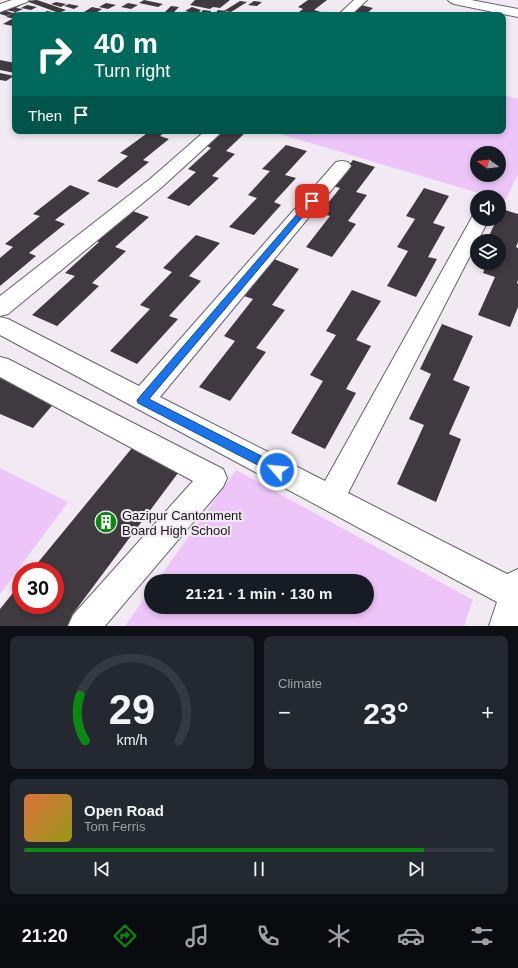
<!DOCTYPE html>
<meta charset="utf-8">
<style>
:root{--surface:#171b24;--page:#242831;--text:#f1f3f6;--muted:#9ea1a6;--line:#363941;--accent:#098911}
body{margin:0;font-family:Arial,sans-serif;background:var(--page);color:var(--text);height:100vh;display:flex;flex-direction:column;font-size:15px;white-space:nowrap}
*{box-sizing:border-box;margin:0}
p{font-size:13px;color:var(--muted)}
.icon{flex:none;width:22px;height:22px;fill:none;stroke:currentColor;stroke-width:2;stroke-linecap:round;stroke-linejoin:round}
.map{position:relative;height:626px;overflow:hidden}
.side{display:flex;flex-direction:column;gap:10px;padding:10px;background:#0d0f14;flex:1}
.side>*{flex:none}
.guide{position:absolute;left:12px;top:12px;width:494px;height:122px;border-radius:8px;box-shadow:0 2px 6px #0003;background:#00695c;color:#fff;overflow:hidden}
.needle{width:26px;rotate:285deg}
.tools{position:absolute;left:470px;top:146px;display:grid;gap:8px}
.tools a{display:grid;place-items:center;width:36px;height:36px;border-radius:50%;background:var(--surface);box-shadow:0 2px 6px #0003;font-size:20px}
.speed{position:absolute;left:12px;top:562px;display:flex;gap:8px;font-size:20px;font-weight:700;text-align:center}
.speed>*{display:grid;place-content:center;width:52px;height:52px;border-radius:50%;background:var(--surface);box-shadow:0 2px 6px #0003;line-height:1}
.speed .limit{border:6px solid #d22;background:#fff;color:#111}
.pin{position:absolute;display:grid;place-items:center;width:34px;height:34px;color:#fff;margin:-17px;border-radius:8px;box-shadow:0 2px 6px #0006}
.me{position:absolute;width:44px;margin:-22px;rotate:297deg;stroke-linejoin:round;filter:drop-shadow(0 0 3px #0008)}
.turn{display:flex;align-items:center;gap:14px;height:84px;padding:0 16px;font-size:18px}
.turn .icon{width:52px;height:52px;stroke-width:2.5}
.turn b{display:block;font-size:28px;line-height:34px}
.then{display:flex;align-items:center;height:38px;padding:0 16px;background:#0003;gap:8px;font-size:15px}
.big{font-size:30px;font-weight:600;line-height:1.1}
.side .tile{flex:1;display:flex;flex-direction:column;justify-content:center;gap:6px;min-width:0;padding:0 14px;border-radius:8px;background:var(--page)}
.side .dial{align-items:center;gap:0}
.dial svg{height:104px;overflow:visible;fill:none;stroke:var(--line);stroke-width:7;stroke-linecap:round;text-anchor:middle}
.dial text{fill:var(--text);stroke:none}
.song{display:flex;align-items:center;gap:12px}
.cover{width:48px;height:48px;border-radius:6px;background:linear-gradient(135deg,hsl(20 70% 55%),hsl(60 70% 35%))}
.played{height:4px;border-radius:2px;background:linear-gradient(90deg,var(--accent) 85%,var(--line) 85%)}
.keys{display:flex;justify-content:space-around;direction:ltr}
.heat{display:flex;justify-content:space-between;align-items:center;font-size:22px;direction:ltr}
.side .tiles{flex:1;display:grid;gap:10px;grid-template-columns:1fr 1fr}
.tile:last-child{grid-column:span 2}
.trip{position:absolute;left:144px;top:574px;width:230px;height:40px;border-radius:20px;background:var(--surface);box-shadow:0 2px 6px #0003;font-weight:600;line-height:40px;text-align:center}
.tab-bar{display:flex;height:64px;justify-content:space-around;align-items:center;background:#090b0e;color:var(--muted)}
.tab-bar .icon{width:28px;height:28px}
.tab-bar .current{color:var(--accent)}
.tab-bar b{font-size:18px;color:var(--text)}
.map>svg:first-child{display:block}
.green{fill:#edc5f8;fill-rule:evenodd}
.building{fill:#3f3940}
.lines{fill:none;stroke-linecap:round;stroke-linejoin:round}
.street-casing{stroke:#68626a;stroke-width:2}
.street{fill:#fff;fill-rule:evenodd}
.route{fill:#1a73e8;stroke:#114b97}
.labels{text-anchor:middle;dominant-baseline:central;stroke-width:4;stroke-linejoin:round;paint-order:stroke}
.near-poi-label{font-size:13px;fill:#181619;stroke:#f1eaf2;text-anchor:start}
</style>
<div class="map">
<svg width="518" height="626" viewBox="0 0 518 626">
<rect width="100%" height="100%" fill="#f1eaf2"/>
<path class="green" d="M503,95l15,4v75l-13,27 -6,-2v-2h-7l-222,-66h233zM477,153h22v22h-22z
M0,468l68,34 -68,92z
M236,470l237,130 -9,26h-339l26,-37v18h216v-26h-210z"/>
<path class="building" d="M37,0l29,10 -7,3 -33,-12z
M144,0l19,4 -5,3 -19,-4z
M195,0h35l-10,8 -7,-1 -3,2 -20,-4z
M308,0h19l-13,10 7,2 -4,3h-22l8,-6 -5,-2z
M240,1l7,1 -16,10 -7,-1z
M254,1l8,1 -5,4 -9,-1z
M56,2l10,2 -5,3 -10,-3z
M18,3l5,1 -7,4 7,1 -7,3 -11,-2z
M106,3l10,2 -8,4 -9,-2z
M128,3l10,2 -7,4 -10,-2z
M69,4l10,2 -5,3 -10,-3z
M357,4l16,4 -8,7h-20z
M27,5l10,2 -6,3 -10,-2z
M171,6l8,1 -8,8h-9z
M92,7l10,2 -8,5 -10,-2z
M192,7l9,3 -4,4 -12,-3z
M3,10l10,3 -6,3 -7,-2v-2z
M203,10l8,1 -3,4h-9z
M218,10l8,1 -3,4h-9z
M47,11l10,2 -3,2 -12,-1z
M15,12l8,3h-8v4l-9,-2z
M12,19l3,1v5l-2,1 -10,-2z
M0,60l15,3v10l-15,-3z
M0,73l14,3 -8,5 -6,-1z
M139,131h27l-6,5 9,3 -26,21 6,2 -32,26 -20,-7 31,-25 -8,-3 26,-19z
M221,131h26l-21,20 9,3 -23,22 7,2 -30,28 -22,-8 29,-26 -8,-3 23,-21 -6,-3z
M286,145l21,6 -22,24 11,3 -22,24 7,3 -27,30 -25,-8 28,-29 -9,-3 22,-24 -8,-2z
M353,160l22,7 -19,25 11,3 -19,26 8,3 -24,33 -26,-10 24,-31 -10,-3 20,-25 -8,-2z
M70,185l20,8 -35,27 10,4 -36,29 7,3 -36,30v-28l13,-11 -8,-3 35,-28 -7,-2z
M424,188l25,8 -16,27 12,4 -17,30 9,2 -21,38 -29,-11 21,-35 -11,-4 18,-28 -9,-3z
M127,209l22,8 -34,30 11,4 -34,32 7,3 -42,40 -25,-11 43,-39 -10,-3 34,-31 -7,-3z
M502,209l16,5v28l-2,5 2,1v32l-1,3 1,1v23l-8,20 -32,-12 17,-38 -12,-4 4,-10h12v-22l-12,-1 10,-21h2z
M196,235l24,8 -31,33 12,5 -32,35 9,3 -41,45 -27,-13 40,-42 -10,-4 32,-33 -9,-4z
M274,259l25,10 -27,36 13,5 -29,38 10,4 -36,49 -31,-14 36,-46 -11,-5 29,-37 -9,-3z
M352,290l29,11 -25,39 15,6 -25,43 10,4 -31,56 -34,-16 32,-52 -13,-6 26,-40 -10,-4z
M442,324l31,12 -20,44 17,7 -21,47 12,5 -25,63 -39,-18 27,-59 -15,-6 22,-45 -11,-5z
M0,366l56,35 -23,27 -33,-14z
M132,448l46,25 -106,142 16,11h-88v-17l21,-26v22h34v-34h-24z"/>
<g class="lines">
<g class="street-casing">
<path id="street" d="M12,0h17l-2,2 -27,10v-8z
M354,0h13l-16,15h-13z
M448,0h23l47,9v8l-64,-13 -4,-2z
M205,131h18l-61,56 -154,127 -8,2v-20l150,-117z
M342,161l6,1 3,4 -3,4 -188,227 165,84 146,-262 2,-4 4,-1v5h12l-141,274 159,81 11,-5v57h-29l8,-24 -497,-267v-18l8,2 131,67 197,-224z
M0,357l8,2 215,110 4,9 -4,9 -118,139h-37l5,-11 120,-134 -193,-104z"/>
</g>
<use href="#street" class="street"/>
</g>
<path class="route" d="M310,199h5l1,2 -167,198 132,67 1,4 -1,3 -4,2 -139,-72 -1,-3z"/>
<defs>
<g id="building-disc" transform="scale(1.15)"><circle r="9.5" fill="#098911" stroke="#f1eaf2"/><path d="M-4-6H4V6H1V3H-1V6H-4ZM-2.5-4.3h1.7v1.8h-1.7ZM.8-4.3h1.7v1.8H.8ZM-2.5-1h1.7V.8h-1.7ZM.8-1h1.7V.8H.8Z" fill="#fff"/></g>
</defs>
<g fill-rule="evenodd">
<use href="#building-disc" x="106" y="522"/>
</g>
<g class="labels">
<g class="near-poi-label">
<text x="122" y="515">Gazipur Cantonment<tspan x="122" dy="15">Board High School</tspan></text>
</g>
</g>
</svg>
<div class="tools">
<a><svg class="needle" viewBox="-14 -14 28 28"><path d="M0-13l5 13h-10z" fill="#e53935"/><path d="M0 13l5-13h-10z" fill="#9ea1a6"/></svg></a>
<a><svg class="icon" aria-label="sound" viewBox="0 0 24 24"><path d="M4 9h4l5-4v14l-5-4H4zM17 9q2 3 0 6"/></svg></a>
<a><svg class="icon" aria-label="layers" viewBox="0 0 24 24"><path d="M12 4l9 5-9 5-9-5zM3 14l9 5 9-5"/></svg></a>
</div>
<div class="speed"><div class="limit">30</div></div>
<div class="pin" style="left:312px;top:201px;background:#d93025"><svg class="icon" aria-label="arrive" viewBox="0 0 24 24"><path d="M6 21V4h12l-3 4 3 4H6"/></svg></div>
<svg class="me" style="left:277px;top:470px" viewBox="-20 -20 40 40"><circle r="17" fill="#1a73e8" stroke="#fff" stroke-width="3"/><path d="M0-11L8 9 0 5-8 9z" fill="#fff"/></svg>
<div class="trip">21:21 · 1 min · 130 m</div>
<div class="guide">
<div class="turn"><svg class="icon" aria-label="right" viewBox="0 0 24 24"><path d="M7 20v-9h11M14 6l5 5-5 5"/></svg><div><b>40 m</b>Turn right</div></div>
<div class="then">Then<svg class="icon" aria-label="arrive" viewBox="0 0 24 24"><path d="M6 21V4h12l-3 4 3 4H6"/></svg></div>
</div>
</div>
<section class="side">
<div class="tiles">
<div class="tile dial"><svg viewBox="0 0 100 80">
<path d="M14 69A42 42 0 1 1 86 69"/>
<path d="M14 69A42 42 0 0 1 10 34" stroke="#098911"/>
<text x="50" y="56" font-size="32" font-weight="700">29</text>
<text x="50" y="72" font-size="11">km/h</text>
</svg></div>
<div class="tile"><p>Climate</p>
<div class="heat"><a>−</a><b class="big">23°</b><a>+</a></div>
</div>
<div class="tile">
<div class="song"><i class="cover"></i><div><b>Open Road</b><p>Tom Ferris</p></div></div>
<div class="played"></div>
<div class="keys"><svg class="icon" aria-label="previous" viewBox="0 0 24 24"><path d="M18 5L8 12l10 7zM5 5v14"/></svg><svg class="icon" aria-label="pause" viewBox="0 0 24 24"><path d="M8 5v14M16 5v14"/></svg><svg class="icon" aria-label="next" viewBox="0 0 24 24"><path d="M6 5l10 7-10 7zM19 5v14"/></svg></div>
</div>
</div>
</section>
<nav class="tab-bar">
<b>21:20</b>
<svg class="icon current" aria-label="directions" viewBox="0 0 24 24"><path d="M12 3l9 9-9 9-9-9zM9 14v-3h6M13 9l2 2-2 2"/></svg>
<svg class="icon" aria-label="music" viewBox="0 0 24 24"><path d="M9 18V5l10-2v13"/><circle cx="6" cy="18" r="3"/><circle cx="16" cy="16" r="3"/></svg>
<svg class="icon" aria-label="phone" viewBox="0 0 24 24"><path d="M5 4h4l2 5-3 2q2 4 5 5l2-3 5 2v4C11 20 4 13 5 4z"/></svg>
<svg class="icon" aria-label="climate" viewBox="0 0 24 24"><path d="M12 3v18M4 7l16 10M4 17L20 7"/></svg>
<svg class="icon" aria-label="car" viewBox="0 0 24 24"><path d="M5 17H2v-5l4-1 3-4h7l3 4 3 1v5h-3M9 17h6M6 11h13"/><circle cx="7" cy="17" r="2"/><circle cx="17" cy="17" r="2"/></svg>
<svg class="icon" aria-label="filters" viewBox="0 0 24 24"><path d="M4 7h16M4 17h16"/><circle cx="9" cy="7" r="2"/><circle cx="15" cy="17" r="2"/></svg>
</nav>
